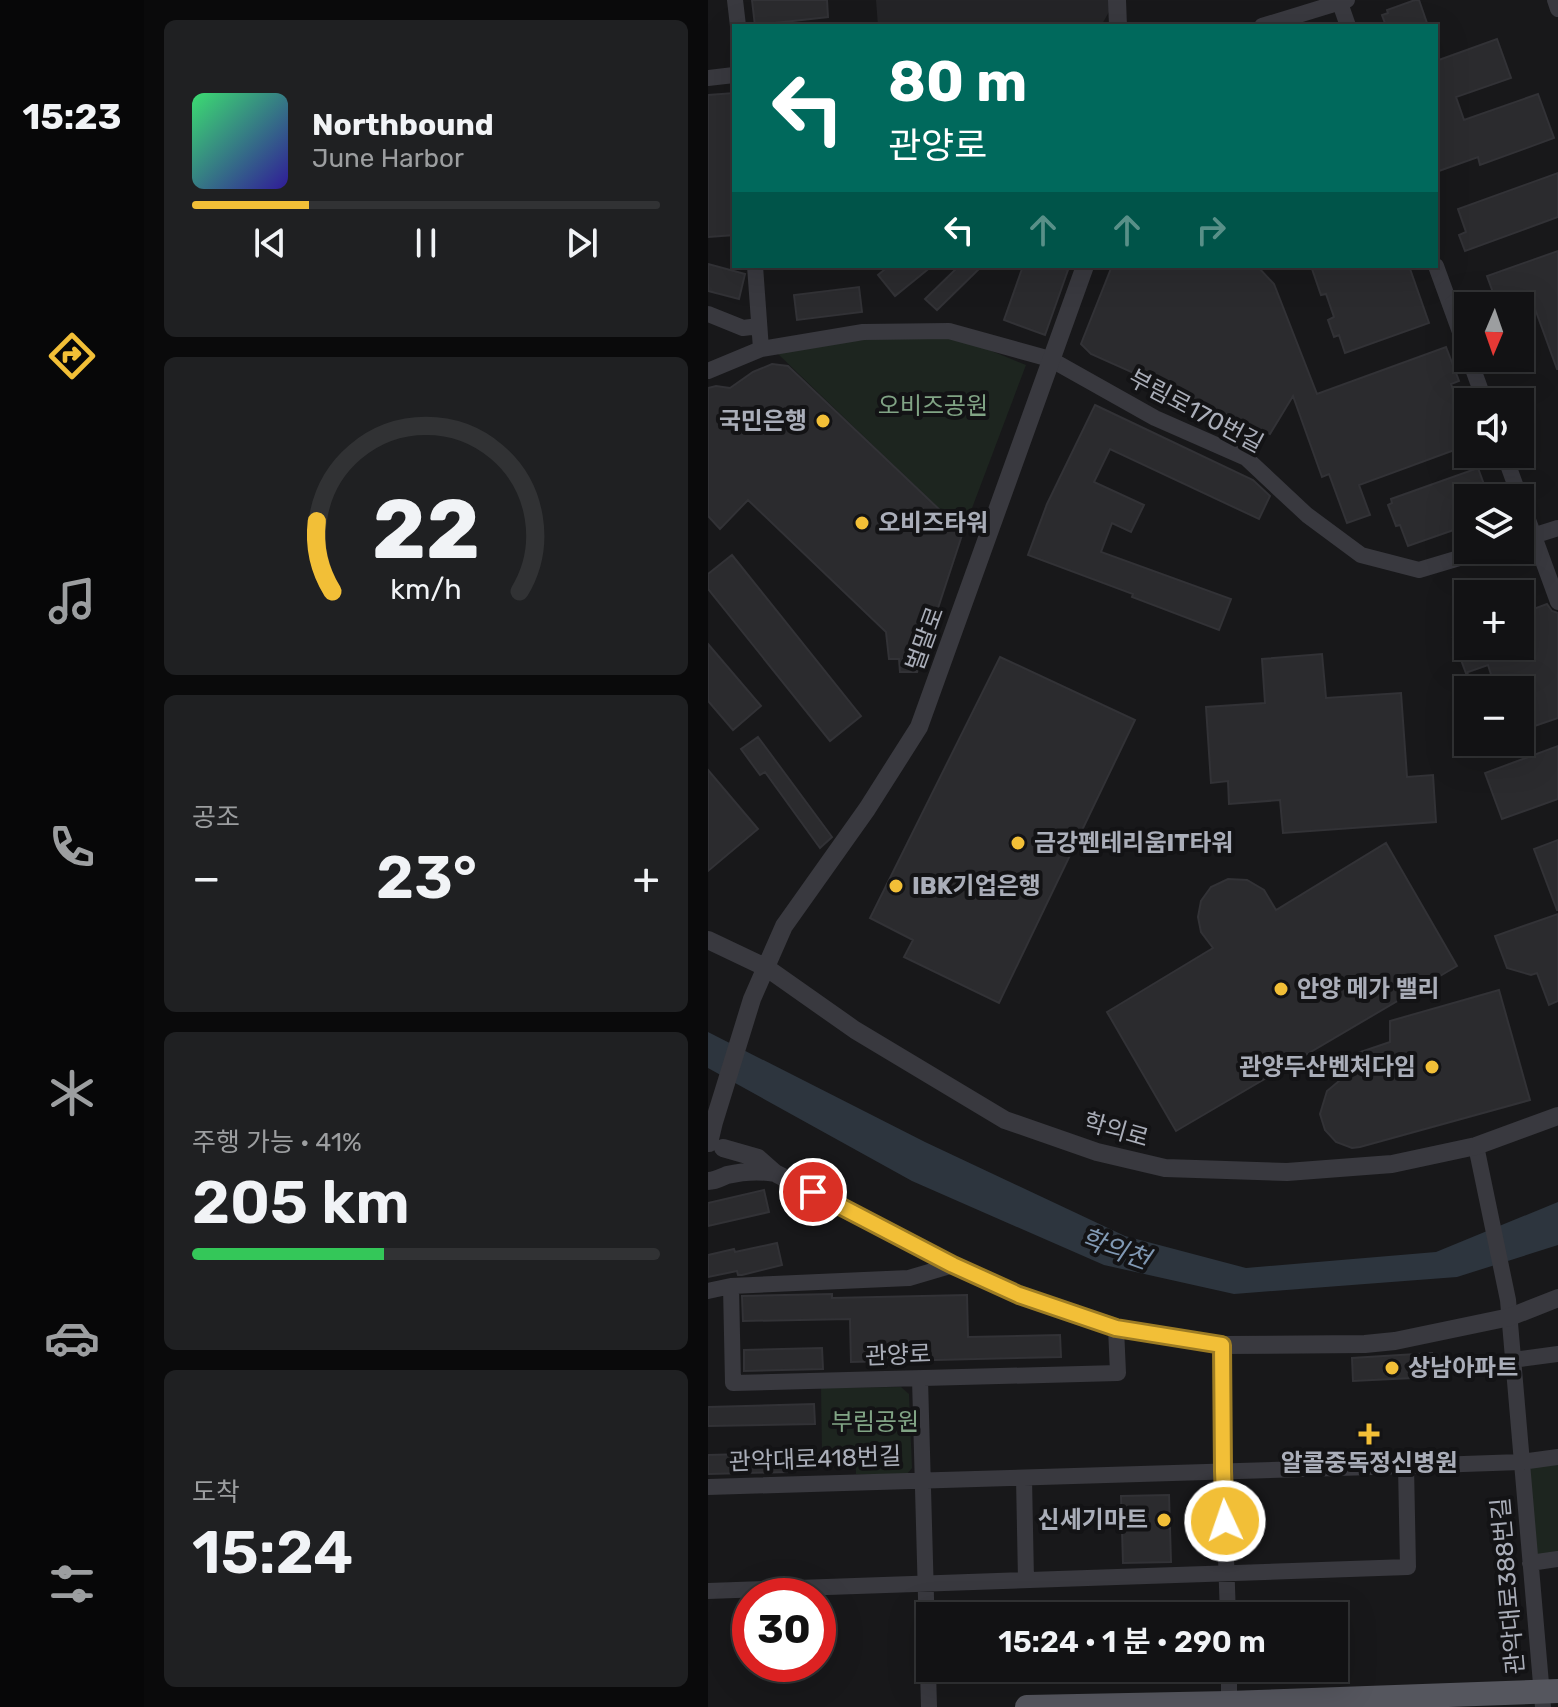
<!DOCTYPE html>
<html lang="ko">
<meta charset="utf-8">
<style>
:root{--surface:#121214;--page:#1f2022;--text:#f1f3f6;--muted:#9c9ea0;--line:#313234;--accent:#f2bf37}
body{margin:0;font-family:Rubik,"Noto Sans KR",sans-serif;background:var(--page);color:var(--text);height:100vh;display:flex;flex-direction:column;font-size:30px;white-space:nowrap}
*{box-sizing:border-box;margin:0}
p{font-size:26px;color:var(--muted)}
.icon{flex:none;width:44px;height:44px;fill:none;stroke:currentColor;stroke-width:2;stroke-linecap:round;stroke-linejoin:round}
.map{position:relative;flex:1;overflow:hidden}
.side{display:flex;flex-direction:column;gap:20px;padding:20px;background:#0a0a0b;width:564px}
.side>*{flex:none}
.hud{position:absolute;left:24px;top:24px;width:706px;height:244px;border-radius:0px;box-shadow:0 8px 32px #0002,0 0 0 2px var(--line);background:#00695c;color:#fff;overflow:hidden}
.needle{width:52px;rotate:182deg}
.buttons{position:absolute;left:746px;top:292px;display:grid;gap:16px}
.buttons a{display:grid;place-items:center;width:80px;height:80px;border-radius:0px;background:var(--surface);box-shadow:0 8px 32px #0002,0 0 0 2px var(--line);font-size:40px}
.speed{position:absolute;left:24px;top:1578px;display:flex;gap:16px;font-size:40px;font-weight:700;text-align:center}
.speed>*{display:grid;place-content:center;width:104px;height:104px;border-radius:50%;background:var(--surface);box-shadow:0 8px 32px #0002,0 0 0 2px var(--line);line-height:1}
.speed .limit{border:12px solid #d22;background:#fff;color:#111}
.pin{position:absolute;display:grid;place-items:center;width:68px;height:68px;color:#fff;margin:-34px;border:4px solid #fff;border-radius:50%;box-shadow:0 2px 8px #0007}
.me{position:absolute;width:88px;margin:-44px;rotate:357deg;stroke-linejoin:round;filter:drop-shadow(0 0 6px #0008)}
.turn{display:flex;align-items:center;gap:28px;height:168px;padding:0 24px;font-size:36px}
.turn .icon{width:104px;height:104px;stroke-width:2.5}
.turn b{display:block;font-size:56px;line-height:68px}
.lanes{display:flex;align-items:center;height:76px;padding:0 24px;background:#0003;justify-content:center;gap:40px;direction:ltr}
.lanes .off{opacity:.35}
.big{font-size:60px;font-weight:600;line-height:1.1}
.side .widget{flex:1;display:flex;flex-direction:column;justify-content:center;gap:12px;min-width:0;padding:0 28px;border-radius:12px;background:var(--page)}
.side .dial{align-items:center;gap:0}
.dial svg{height:208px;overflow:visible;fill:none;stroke:var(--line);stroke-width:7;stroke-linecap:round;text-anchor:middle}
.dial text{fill:var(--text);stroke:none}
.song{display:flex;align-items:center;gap:24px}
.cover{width:96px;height:96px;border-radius:12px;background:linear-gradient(135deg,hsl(140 70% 55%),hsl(250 70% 35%))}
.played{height:8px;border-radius:4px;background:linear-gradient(90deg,var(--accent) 25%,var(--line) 25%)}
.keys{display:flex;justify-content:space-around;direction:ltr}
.heat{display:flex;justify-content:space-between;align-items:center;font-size:44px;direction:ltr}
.charge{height:12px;border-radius:6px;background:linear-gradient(90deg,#34c759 41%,var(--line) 0)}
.trip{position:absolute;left:208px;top:1602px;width:432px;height:80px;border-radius:0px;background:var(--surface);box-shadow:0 8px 32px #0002,0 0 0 2px var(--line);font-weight:600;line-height:80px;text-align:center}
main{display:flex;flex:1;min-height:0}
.menu{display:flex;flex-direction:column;width:144px;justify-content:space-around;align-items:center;background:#070708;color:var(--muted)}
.menu .icon{width:56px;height:56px}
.menu .selected{color:var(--accent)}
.menu b{font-size:36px;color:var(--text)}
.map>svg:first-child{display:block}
.built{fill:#242427}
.green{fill:#1d251f}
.water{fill:#2d353e}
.building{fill:#2b2b2e;stroke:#323236;stroke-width:2}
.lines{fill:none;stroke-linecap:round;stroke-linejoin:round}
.minor{stroke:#39393f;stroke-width:16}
.tertiary{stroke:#39393f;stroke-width:18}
.primary{stroke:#55565e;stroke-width:24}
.route-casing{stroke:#9d7c24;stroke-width:20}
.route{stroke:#f2bf37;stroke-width:14}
.poi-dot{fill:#f2bf37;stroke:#131315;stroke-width:3}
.labels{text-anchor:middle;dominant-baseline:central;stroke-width:8;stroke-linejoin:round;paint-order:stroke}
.park-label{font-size:24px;fill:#81a485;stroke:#131315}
.street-label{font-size:24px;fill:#aaaeb9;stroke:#131315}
.poi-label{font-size:24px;font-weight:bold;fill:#aaaeb9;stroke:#131315;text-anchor:start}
.water-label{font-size:26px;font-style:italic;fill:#8199b4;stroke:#131315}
</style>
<main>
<nav class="menu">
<b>15:23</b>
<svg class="icon selected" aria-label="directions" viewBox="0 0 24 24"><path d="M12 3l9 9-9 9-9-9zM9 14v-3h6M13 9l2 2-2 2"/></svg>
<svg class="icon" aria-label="music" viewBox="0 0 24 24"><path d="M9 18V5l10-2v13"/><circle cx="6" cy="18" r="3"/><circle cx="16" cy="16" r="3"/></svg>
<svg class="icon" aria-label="phone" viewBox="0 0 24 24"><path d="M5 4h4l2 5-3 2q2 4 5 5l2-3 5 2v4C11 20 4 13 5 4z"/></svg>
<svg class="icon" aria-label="climate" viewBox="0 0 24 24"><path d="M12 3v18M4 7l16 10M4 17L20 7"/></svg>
<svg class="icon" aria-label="car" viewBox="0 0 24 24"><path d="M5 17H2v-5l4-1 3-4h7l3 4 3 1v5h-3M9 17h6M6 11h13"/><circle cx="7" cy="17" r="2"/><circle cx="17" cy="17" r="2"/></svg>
<svg class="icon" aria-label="filters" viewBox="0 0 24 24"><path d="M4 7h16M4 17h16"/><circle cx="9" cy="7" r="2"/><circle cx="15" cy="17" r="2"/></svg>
</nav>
<section class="side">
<div class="widget">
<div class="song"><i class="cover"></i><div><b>Northbound</b><p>June Harbor</p></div></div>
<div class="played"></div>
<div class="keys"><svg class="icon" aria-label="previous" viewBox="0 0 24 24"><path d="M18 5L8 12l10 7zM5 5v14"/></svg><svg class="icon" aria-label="pause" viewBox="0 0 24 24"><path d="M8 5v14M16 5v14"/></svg><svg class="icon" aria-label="next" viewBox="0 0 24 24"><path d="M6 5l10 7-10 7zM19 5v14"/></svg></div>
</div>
<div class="widget dial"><svg viewBox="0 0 100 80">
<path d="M14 69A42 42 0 1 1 86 69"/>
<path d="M14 69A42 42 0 0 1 8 42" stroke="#f2bf37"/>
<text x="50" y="56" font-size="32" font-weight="700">22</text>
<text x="50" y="72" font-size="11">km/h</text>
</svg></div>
<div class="widget"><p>공조</p>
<div class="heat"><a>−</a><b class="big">23°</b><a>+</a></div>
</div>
<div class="widget"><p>주행 가능 · 41%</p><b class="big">205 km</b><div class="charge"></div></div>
<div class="widget"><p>도착</p><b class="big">15:24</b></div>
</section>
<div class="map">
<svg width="850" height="1707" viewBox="0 0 850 1707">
<rect width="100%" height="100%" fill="#18181a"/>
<path class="built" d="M168,0h233l1,10 -9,16h-223z"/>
<path class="green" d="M223,333l31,6 64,26 -63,167 -186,-179 17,-6z
M193,1387l8,7 3,74 -5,6h-51v-21h-34l-1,-65z
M850,1462v92h-22l-7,-84 2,-4z"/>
<path class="water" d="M0,1032l217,110 200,94 121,32 190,-16 122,-50v43l-101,32 -223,17 -130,-29 -192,-84 -204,-113z"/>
<path class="building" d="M44,0h75l1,17 -53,6v3h-20z
M707,0h4l9,26h-42l-4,-11 6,-2 -1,-3z
M789,39l14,39 -55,19 8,23 74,-26 16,44 -74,27 -2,-8 -42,15v-111z
M26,93v142l-26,2v-142z
M850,173v44l-93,34 -6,-16 7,-3 -8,-23z
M850,251v118h-1l-23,-63 -14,5v-5h-22l-11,-30z
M0,264l37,10 -6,25 -31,-8z
M181,266h43l-37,30 -17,-21z
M251,266h23l-45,44 -12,-11z
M315,266h33l12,4 -23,65 -41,-15z
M404,266h145l17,18 43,110 129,-47 13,34 -8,3 17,47v14l-109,40 11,30 -23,8 -18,-49 -7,3 -29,-81 -23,38 -179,-80 -10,-10z
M603,266h98l20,57 -84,30 -6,-18 -5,2 -6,-17 6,-3 -8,-23 -5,1z
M151,287l3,25 -65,8 -3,-25z
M64,364l16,2 175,166 -46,140h-17l-1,-13h-10l-3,-27 -138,-132 -28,29 -12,-13v-128l8,-2 14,2 23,-16z
M387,405l158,75 17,16 -11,23 -149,-70 -16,33 50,23 -13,27 -19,-9 -11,29 130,47 -12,31 -87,-33 1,-3 -105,-39 19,-51z
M770,468l11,30h-21v27l-60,21 -8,-21 -4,1 -8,-21 4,-2 -1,-4z
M24,555l129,161 -31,25 -122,-152v-15z
M839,604l5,7 6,2v105l-38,13v-41h-24l-8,-25 -20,7 -1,4 -14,-38 15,-6v14h52v-32z
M0,644l53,62 -28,24 -25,-29z
M614,654l4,44 75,-5 6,84 26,-2 3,47 -153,11 -3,-33 -51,4 -1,-23 -17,2 -5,-76 59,-4 -3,-44z
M292,657l135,63 -136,283 -95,-46 9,-17 -43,-22z
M50,737l74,100 -12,11 -55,-76 -5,3 -19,-26z
M850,746v53l-56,20 -17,-46z
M0,770l50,59 -50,42z
M850,840v70h-1l-23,-61z
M678,843l71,123 -281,165 -69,-119 106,-64 -12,-16 -3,-15 3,-16 10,-14 17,-8 19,1 17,10 12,20z
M850,914v87l-9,4 -12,-32 -6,2 -24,-7 -12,-32z
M791,990l31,110 -170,47 -8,1 -16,-6 -11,-12 -5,-16 7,-23 18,-15 -2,-18 47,-16v-21z
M56,1190l5,22 -61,14v-23z
M69,1243l5,22 -40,10h-4l-1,-4 -29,6v-22l26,-6 1,3z
M124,1294v4l135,-3 1,42 92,-2 1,22 -210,5 -1,-43 -107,2 -1,-25z
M114,1348l1,21 -79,2v-21z
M724,1353l1,24 -80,4 -1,-23z
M106,1404l1,20 -107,2v-19z
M79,1453l1,19 -80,2v-19z
M461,1495l2,67 -48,1 -2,-67z"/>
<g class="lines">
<path class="minor" d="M27,0l3,26
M847,0l3,9
M632,3l8,23
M554,26l85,-26
M0,78l26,-3
M47,266l6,83
M728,266l32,88
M0,314l35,14 16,-2
M761,358l16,44
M0,371l53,-22 102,-17 86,-1 101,28 105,59 91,40 61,57 54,40 58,15 67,-20
M796,454l54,148
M812,540l38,-12
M768,1146l32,154 35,407
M23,1286l2,97 385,-10 -2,-45
M0,1291l23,-5 178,-8 44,-13
M514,1345l1,126 5,145
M805,1360l45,-6
M212,1379l9,328
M316,1478l2,102
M0,1487l698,-21 115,-4 37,-5
M822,1563l28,-4
M0,1591c233,-6 467,-18 700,-24l-2,-101
M521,1668v35"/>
<path class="tertiary" d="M409,0l1,26
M0,940l59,28 88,62 150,90 92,32 68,16 122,4 105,-8 84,-18 82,-30
M1,1143l5,-21 38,-123 32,-73 83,-117 52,-82 166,-461
M15,1148l35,10 17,15 178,92 66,30 97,33 106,17 143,-1 30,-3 115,-24 48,-19
M0,1181c8,0 12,-3 19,-6 17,-4 31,-5 48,-2"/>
<path class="primary" d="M319,1707l202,-4 329,-12"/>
</g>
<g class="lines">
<g class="route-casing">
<path id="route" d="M105,1192l140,73 66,30 97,33 106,17 1,126 2,50"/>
</g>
<use href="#route" class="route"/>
</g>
<g class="poi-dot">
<circle cx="115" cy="421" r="8"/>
<circle cx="154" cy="523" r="8"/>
<circle cx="310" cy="843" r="8"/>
<circle cx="188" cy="886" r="8"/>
<circle cx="573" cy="989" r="8"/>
<circle cx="724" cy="1067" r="8"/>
<circle cx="684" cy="1368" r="8"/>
<path d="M657 1422h8v8h8v8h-8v8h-8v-8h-8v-8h8z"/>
<circle cx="456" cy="1520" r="8"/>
</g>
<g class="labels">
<g class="park-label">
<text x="225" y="406">오비즈공원</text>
<text x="167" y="1422">부림공원</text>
</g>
<g class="street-label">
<text transform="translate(488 411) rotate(28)">부림로170번길</text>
<text transform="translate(217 639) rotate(-70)">벌말로</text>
<text transform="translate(408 1130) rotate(16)">학의로</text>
<text transform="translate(190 1355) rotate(-2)">관양로</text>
<text transform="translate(107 1459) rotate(-2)">관악대로418번길</text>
<text transform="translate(800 1586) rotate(-95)">관악대로388번길</text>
</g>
<g class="poi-label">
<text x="99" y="421" text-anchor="end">국민은행</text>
<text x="170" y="523">오비즈타워</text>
<text x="326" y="843">금강펜테리움IT타워</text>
<text x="204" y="886">IBK기업은행</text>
<text x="589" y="989">안양 메가 밸리</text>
<text x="708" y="1067" text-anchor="end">관양두산벤처다임</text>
<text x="700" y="1368">상남아파트</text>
<text x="661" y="1463" text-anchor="middle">알콜중독정신병원</text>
<text x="440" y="1520" text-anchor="end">신세기마트</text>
</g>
<g class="water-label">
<text transform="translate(407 1249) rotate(20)">학의천</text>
</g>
</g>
</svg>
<div class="buttons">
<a><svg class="needle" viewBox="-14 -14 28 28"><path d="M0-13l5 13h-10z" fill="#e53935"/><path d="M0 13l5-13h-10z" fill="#9c9ea0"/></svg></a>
<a><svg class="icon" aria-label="sound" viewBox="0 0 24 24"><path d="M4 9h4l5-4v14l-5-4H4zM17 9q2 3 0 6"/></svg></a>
<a><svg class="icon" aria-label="layers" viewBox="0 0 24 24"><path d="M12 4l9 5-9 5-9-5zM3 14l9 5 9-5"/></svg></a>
<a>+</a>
<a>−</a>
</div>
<div class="speed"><div class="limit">30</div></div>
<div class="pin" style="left:105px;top:1192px;background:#d93025"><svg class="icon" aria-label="arrive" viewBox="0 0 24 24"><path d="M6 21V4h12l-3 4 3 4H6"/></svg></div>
<svg class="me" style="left:517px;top:1521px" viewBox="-20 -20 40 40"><circle r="17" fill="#f2bf37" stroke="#fff" stroke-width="3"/><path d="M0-11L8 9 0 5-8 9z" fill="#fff"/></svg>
<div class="trip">15:24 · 1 분 · 290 m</div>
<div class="hud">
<div class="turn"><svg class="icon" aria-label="left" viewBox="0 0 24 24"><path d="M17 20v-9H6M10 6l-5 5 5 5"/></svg><div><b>80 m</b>관양로</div></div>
<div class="lanes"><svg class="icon" aria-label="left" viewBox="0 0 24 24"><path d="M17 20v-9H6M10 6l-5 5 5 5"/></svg><svg class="icon off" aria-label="ahead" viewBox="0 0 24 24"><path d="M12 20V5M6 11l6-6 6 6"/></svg><svg class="icon off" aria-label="ahead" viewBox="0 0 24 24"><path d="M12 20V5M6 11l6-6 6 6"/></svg><svg class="icon off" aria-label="right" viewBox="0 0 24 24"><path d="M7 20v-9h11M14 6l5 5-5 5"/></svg></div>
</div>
</div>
</main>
